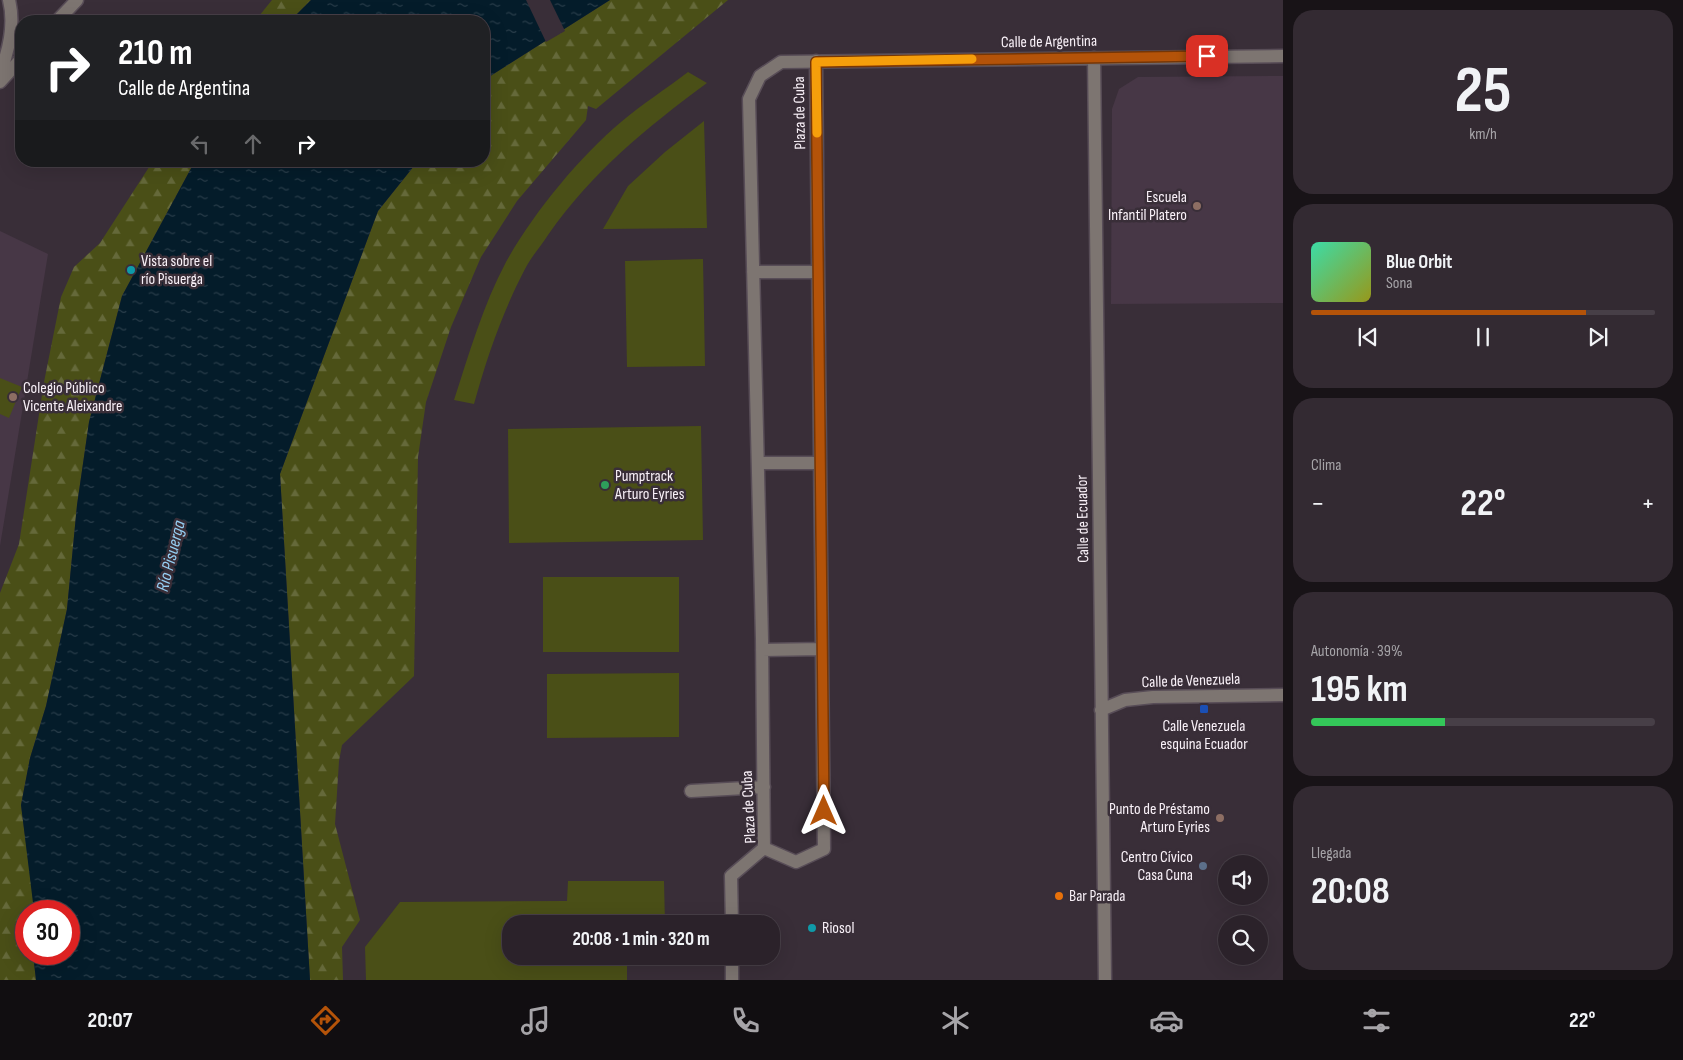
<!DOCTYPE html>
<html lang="es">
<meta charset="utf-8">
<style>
:root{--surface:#2b222a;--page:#332a32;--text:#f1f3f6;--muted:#a6a4a8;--line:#473f47;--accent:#b45309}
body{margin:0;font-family:"Sofia Sans Condensed",sans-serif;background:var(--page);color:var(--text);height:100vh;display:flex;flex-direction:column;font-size:19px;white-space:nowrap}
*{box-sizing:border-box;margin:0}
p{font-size:16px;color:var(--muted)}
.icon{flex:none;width:28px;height:28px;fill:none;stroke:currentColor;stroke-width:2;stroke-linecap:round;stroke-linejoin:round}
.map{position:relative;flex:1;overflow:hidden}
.details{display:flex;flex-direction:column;gap:10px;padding:10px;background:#181317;width:400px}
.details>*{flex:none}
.banner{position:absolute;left:15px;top:15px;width:475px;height:152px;border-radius:20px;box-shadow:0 5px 20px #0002,0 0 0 1px var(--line);background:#202124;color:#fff;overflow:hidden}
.tools{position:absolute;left:1218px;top:855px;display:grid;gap:10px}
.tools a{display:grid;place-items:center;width:50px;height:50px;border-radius:50%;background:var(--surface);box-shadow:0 5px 20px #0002,0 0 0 1px var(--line);font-size:25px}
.speed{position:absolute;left:15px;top:900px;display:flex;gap:10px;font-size:25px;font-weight:700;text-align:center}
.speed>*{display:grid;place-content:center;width:65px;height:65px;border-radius:50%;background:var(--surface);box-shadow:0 5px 20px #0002,0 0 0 1px var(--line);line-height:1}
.speed .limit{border:8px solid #d22;background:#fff;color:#111}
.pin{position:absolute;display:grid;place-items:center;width:42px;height:42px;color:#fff;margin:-21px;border-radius:10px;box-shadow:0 2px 8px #0006}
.me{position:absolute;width:55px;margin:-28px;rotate:0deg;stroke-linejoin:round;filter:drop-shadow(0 0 4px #0008)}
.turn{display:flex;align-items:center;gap:18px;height:105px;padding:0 20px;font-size:22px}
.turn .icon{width:65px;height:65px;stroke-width:2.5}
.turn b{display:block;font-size:35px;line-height:42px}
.lanes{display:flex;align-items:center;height:48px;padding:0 20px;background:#0003;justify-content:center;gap:25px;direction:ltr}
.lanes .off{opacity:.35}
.big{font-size:38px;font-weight:700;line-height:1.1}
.details .widget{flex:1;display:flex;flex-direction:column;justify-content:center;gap:8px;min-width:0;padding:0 18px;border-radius:20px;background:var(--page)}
.details .dial{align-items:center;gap:0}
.dial b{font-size:65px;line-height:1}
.song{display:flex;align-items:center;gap:15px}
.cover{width:60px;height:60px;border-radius:8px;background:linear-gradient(135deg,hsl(160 70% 55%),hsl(60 70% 35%))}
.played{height:5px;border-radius:2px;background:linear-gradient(90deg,var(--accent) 80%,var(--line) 80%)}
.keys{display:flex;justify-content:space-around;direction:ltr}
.heat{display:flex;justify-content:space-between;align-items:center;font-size:28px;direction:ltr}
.charge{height:8px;border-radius:4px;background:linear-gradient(90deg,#34c759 39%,var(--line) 0)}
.trip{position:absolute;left:502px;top:915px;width:278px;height:50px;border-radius:20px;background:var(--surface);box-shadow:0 5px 20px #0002,0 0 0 1px var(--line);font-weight:700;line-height:50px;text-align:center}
.dock{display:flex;height:80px;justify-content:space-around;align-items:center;background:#110e11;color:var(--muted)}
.dock .icon{width:35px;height:35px}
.dock .selected{color:var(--accent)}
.dock b{font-size:22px;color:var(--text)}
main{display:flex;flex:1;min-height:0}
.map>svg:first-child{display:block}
.built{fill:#473746}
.green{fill:#4a4f17}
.forest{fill:url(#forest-firs)}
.water{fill:url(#water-ripples)}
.pier{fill:#392e38}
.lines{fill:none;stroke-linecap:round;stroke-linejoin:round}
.minor-casing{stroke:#584d57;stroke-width:15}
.minor{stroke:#7d7571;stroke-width:12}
.route-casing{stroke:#753606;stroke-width:12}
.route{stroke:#b45309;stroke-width:9}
.slow{stroke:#f59e0b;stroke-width:9}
.education-dot{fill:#8d6e63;stroke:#392e38;stroke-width:2}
.culture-dot{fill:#0f9aa8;stroke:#392e38;stroke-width:2}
.leisure-dot{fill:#2e9e5b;stroke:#392e38;stroke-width:2}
.transit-dot{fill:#1a4fb4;stroke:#392e38;stroke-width:2}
.service-dot{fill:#5c6f8a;stroke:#392e38;stroke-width:2}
.food-dot{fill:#e8710a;stroke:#392e38;stroke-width:2}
.labels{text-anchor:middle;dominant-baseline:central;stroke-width:5;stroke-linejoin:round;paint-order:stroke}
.street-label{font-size:16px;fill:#f9f1f8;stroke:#392e38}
.poi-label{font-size:16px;fill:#f9f1f8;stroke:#392e38;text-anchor:start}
.water-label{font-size:18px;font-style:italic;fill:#96cff4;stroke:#392e38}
</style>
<main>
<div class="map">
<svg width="1283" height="980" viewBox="0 0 1283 980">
<defs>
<pattern id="forest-firs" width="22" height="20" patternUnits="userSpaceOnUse" patternTransform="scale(1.25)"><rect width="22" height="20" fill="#4a4f17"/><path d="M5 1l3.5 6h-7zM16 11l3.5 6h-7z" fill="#65693a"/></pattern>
<pattern id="water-ripples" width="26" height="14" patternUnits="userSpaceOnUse" patternTransform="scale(1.25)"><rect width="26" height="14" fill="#041c2a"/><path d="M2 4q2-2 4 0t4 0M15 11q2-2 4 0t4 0" fill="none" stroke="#293d4a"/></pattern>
</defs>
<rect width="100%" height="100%" fill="#392e38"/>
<path class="built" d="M1283,76v227l-172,1 1,-195 7,-20 19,-12z
M0,231l48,23 -48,292z"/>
<path class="green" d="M688,72l19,11c-62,46 -114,88 -159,152 -7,11 -17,22 -23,34 -23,44 -38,88 -51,135l-20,-4c15,-46 29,-95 52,-138 26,-47 73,-105 115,-140 21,-18 45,-33 67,-50z
M704,121l3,107 -104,1 25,-43 37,-34z
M703,259l2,107 -78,1 -2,-106z
M0,378l22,9 -13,31 -9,-4z
M701,426l2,114 -194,3 -1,-114z
M543,577h136v75h-136z
M679,673v64l-132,1v-64z
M568,881h96l1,43h-154v32h116v24h-261l-1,-33 35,-45 167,-1z"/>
<path class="forest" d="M272,0h39l-21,21h-35z
M610,0h118l-132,109 -8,-3 -2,14 -69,81 -36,56 -30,70 -25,75 -8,55 -4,219 -72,69 -3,16 -4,63 25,96 -18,27 1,33h-33l-30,-506 98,-263 40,-50h66v-81z
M153,161h42l-73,135 -33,126 -12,83 -10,104 -21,97 -16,52 -9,47 13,101v5h-8v43h7l3,26h-36v-387l19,-49 25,-162 17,-85 13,-30 26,-24z"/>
<path class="water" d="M311,0h299l-126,80v-59h-194z
M195,161h223l-40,50 -98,263 30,506h-274l-3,-26h36v-43h-35l-13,-106 9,-47 16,-52 21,-97 10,-104 12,-83 33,-126z"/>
<path class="pier" d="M526,0h24l15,31 -19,11z"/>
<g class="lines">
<g class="minor-casing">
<path id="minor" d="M57,21l20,-21
M1094,58l11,922
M0,73c9,-23 15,-49 9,-73
M0,82l21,-23
M753,272h65
M758,463h62
M762,650l60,-1
M1101,710l24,-10 28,-3 130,-2
M691,791l73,-4
M764,848l-2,-209 -13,-540 11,-23 21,-14 502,-6
M764,848l32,14 28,-13 -8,-788
M732,924l-1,-48 33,-28
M732,956v24"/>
</g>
<use href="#minor" class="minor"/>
</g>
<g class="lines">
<g class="route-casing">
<path id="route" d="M824,811l-8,-749 391,-6"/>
</g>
<use href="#route" class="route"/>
<path class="slow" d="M817,133l-1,-71 156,-3"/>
</g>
<g class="education-dot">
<circle cx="1197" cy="206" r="5"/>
<circle cx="13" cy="397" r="5"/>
<circle cx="1220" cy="818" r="5"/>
</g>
<g class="culture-dot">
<circle cx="131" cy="270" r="5"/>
<circle cx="812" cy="928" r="5"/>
</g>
<circle class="leisure-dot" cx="605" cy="485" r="5"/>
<rect class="transit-dot" x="1199" y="704" width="10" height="10" rx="2.5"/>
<circle class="service-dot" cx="1203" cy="866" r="5"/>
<circle class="food-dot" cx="1059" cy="896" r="5"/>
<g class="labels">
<g class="street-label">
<text transform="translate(1049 42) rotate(-1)">Calle de Argentina</text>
<text transform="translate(800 113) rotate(-91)">Plaza de Cuba</text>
<text transform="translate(1083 519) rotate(-91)">Calle de Ecuador</text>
<text transform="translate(1191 681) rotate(-2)">Calle de Venezuela</text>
<text transform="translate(749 807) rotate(-93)">Plaza de Cuba</text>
</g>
<g class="poi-label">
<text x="1187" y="197" text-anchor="end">Escuela<tspan x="1187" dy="18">Infantil Platero</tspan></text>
<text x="141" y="261">Vista sobre el<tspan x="141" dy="18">río Pisuerga</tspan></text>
<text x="23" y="388">Colegio Público<tspan x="23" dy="18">Vicente Aleixandre</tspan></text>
<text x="615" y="476">Pumptrack<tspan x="615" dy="18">Arturo Eyries</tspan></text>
<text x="1204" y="726" text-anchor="middle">Calle Venezuela<tspan x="1204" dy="18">esquina Ecuador</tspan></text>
<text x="1210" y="809" text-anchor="end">Punto de Préstamo<tspan x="1210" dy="18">Arturo Eyries</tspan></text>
<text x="1193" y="857" text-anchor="end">Centro Cívico<tspan x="1193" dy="18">Casa Cuna</tspan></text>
<text x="1069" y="896">Bar Parada</text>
<text x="822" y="928">Riosol</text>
</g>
<g class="water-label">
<text transform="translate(171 556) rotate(-76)">Río Pisuerga</text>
</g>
</g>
</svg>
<div class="tools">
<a><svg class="icon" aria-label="sound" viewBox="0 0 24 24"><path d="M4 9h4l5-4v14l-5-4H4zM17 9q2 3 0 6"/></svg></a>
<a><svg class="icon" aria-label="search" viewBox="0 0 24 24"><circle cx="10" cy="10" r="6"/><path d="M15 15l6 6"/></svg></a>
</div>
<div class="speed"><div class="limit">30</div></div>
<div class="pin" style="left:1207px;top:56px;background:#d93025"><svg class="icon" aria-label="arrive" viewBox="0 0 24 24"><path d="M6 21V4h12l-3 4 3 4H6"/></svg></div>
<svg class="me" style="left:824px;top:811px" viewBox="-20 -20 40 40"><path d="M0-17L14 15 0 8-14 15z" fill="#b45309" stroke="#fff" stroke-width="4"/></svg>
<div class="trip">20:08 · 1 min · 320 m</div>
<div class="banner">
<div class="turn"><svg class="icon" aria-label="right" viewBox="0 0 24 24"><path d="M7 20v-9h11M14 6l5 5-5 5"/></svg><div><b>210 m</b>Calle de Argentina</div></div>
<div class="lanes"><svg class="icon off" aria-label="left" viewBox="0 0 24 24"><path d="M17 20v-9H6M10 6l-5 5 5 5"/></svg><svg class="icon off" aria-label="ahead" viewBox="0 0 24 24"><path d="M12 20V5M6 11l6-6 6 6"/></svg><svg class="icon" aria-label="right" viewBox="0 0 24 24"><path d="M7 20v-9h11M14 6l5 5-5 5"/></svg></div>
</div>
</div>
<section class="details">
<div class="widget dial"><b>25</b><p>km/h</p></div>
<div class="widget">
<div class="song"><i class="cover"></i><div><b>Blue Orbit</b><p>Sona</p></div></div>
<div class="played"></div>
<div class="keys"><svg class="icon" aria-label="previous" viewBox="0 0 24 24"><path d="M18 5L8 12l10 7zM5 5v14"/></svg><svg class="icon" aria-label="pause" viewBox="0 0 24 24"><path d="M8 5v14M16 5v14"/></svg><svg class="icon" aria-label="next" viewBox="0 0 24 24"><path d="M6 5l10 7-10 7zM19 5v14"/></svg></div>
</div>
<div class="widget"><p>Clima</p>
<div class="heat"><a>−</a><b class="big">22°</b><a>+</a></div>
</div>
<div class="widget"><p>Autonomía · 39%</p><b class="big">195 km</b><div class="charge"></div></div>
<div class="widget"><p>Llegada</p><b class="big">20:08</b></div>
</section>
</main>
<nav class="dock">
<b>20:07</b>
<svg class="icon selected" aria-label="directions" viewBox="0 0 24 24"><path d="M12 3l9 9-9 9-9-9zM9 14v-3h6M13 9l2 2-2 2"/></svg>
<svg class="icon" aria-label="music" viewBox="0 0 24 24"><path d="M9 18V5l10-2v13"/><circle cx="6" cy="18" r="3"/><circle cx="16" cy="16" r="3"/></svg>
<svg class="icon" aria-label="phone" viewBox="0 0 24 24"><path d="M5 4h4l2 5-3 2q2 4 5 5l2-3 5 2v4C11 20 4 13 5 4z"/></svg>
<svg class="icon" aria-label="climate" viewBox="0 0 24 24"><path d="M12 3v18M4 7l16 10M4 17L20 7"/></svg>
<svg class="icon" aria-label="car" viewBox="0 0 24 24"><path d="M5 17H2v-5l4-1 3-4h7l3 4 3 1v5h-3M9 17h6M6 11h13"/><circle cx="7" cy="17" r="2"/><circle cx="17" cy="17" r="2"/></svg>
<svg class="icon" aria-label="filters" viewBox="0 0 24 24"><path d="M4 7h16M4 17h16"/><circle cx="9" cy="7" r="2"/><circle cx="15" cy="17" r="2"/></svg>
<b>22°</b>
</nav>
